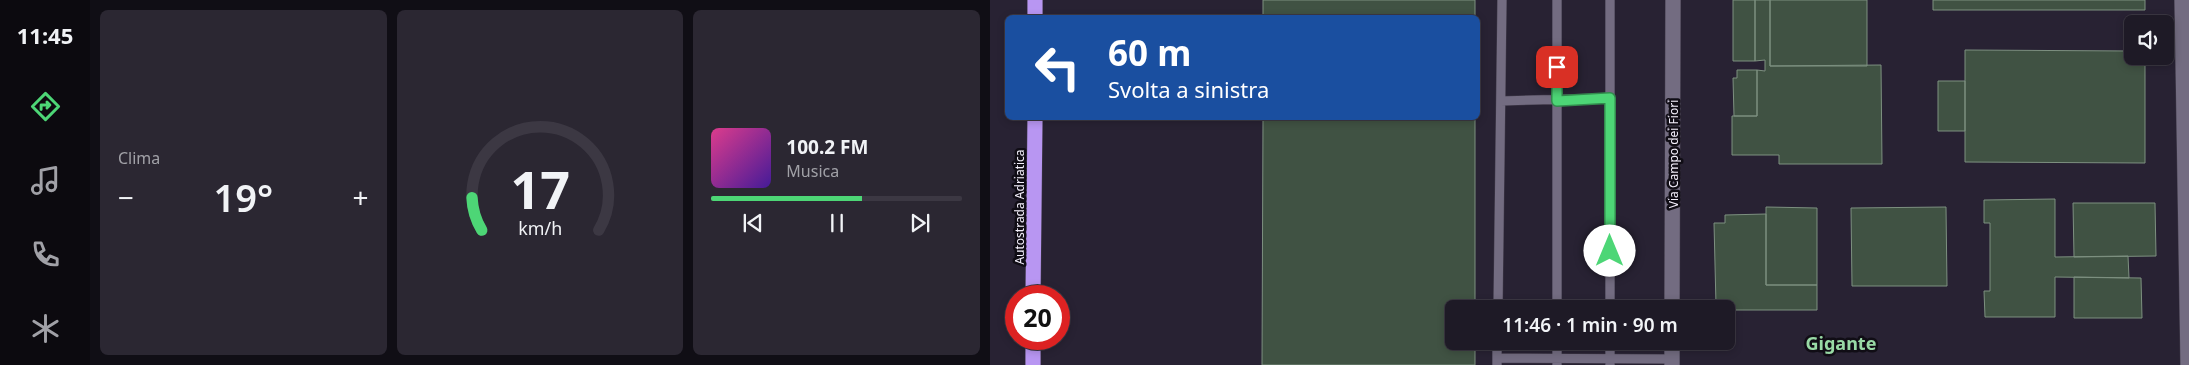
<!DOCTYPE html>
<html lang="it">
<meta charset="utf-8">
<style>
:root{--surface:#1e1a26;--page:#2b2732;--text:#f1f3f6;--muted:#a1a1a7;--line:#3c3843;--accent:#4dd676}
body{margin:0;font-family:"Noto Sans",sans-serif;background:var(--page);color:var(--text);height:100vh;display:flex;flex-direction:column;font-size:19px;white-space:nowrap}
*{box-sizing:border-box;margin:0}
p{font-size:16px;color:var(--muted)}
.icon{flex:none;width:28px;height:28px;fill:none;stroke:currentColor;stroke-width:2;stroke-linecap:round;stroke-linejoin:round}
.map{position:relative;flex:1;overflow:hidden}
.drawer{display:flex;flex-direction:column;gap:10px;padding:10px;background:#100e15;width:900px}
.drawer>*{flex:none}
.guide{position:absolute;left:15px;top:15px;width:475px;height:105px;border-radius:8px;box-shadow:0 2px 8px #0003,0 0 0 1px var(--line);background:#1a4fa0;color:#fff;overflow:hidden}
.fabs{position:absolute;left:1134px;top:15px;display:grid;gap:10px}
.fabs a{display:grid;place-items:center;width:50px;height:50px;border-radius:8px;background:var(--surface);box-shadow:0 2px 8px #0003,0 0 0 1px var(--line);font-size:25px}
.speed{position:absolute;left:15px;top:285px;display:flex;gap:10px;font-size:25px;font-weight:700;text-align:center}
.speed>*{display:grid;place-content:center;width:65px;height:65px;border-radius:50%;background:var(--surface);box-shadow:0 2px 8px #0003,0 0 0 1px var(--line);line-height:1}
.speed .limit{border:8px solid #d22;background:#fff;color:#111}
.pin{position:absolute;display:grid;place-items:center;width:42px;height:42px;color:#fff;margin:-21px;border-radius:10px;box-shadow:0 2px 8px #0006}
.me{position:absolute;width:55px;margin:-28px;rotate:0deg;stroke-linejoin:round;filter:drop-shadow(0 0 4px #0008)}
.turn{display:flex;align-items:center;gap:18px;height:105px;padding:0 20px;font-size:22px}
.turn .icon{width:65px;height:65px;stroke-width:2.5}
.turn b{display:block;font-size:35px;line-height:42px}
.big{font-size:38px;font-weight:600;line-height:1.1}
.drawer .card{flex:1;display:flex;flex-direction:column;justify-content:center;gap:8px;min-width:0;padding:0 18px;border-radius:8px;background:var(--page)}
.drawer .dial{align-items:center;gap:0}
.dial svg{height:130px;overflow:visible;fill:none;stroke:var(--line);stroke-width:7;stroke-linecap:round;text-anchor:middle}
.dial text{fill:var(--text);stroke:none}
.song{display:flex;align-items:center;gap:15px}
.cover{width:60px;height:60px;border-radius:8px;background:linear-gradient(135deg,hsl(330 70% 55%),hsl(260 70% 35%))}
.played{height:5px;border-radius:2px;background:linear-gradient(90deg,var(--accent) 60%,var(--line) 60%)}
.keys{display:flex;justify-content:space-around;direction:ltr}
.heat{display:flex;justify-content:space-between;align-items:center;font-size:28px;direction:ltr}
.drawer .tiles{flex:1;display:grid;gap:10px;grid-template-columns:repeat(3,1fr)}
.trip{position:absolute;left:455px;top:300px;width:290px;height:50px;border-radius:8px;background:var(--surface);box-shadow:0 2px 8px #0003,0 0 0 1px var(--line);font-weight:600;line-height:50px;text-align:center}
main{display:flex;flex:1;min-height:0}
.tab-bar{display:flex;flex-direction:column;width:90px;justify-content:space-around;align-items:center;background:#0c0a0f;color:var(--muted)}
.tab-bar .icon{width:35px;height:35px}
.tab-bar .active{color:var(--accent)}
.tab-bar b{font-size:22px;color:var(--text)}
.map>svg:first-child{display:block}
.building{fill:#405243;stroke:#7d9080}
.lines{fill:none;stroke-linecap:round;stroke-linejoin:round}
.lane-casing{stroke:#433d4c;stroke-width:10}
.street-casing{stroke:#433d4c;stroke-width:16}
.highway-casing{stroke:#433d4c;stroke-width:16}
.lane{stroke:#736c81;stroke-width:9}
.street{stroke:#736c81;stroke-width:15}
.highway{stroke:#b896f2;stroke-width:15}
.route-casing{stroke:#328b4d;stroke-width:12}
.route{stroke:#4dd676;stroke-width:9}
.labels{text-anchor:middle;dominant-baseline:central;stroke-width:5;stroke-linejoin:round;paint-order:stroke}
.street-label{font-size:12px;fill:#f4f0fc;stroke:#100d15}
.district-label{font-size:18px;font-weight:bold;fill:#98daa5;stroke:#100d15}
</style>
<main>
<nav class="tab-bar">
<b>11:45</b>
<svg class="icon active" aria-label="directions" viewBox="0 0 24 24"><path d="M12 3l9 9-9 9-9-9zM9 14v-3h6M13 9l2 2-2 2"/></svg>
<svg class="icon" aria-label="music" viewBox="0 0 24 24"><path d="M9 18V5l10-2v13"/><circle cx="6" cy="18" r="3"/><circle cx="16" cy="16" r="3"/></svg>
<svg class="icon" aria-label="phone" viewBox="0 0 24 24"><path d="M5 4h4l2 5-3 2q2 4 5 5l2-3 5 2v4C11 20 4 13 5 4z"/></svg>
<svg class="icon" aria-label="climate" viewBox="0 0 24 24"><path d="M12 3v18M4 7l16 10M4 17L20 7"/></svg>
</nav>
<section class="drawer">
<div class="tiles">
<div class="card"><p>Clima</p>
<div class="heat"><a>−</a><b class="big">19°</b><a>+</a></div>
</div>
<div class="card dial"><svg viewBox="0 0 100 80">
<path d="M14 69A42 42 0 1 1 86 69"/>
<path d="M14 69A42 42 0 0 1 8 49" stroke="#4dd676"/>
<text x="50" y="56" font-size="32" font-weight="700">17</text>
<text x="50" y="72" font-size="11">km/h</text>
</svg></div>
<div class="card">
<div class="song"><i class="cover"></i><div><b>100.2 FM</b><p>Musica</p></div></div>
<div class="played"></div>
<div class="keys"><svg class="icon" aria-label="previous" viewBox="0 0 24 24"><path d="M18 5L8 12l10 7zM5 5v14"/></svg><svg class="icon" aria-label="pause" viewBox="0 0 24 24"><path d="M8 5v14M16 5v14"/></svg><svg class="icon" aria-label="next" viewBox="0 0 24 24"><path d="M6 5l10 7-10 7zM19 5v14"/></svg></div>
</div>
</div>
</section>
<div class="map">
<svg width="1199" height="365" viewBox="0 0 1199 365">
<rect width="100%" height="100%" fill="#282233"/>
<path class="building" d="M273,0h212v18h-212z
M743,0h22v61h-22z
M765,0h15v66l111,-1 1,99h-103v-9h-47v-39h25v-46l8,1v-11l-10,1z
M780,0h97v66h-97z
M943,0h212v10h-212z
M975,50l167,1v5h13v107l-180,-1z
M747,70h20v46h-23l-1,-38h4z
M948,81h27v50h-27z
M273,118h212v191h-21v32h21v24h-213z
M1065,199v58l73,-1 1,22 -74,-1v40h-70l-1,-26h6v-68h-6v-23z
M1083,203h82l1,53 -82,1z
M776,207l51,1v77h-51z
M956,207l1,79h-95l-1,-78z
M776,214v71h51v25h-91l-7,-1 -3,-4 -2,-82h11v-8z
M1084,277l67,1 1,40h-68z"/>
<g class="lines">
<g class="lane-casing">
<path id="lane" d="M620,0v309
M511,101l109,-3
M508,309l4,-309
M567,309v-309
M567,341v24
M620,341v24
M507,358v-17
M507,365v-7l175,1"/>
</g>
<g class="street-casing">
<path id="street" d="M1192,0l6,365
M682,309l1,-309
M682,365v-24"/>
</g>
<g class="highway-casing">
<path id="highway" d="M45,18v-18
M43,296l2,-178
M43,339v26"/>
</g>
<use href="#lane" class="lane"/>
<use href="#street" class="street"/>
<use href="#highway" class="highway"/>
</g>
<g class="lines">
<g class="route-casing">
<path id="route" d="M567,67v34l53,-3v153"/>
</g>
<use href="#route" class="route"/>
</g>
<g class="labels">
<g class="street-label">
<text transform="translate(683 154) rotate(-90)">Via Campo dei Fiori</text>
<text transform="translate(29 207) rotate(-90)">Autostrada Adriatica</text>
</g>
<g class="district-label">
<text x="851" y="343">Gigante</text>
</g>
</g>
</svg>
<div class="fabs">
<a><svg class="icon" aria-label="sound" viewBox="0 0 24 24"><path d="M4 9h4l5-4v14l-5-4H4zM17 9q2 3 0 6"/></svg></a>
</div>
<div class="speed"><div class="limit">20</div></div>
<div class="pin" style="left:567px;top:67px;background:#d93025"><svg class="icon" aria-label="arrive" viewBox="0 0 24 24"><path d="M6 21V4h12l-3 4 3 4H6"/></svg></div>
<svg class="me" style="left:620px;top:251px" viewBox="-20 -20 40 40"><circle r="19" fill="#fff"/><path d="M0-13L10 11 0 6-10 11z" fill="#4dd676"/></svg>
<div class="trip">11:46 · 1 min · 90 m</div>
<div class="guide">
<div class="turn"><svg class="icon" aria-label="left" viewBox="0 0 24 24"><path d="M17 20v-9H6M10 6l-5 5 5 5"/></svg><div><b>60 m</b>Svolta a sinistra</div></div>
</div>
</div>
</main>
